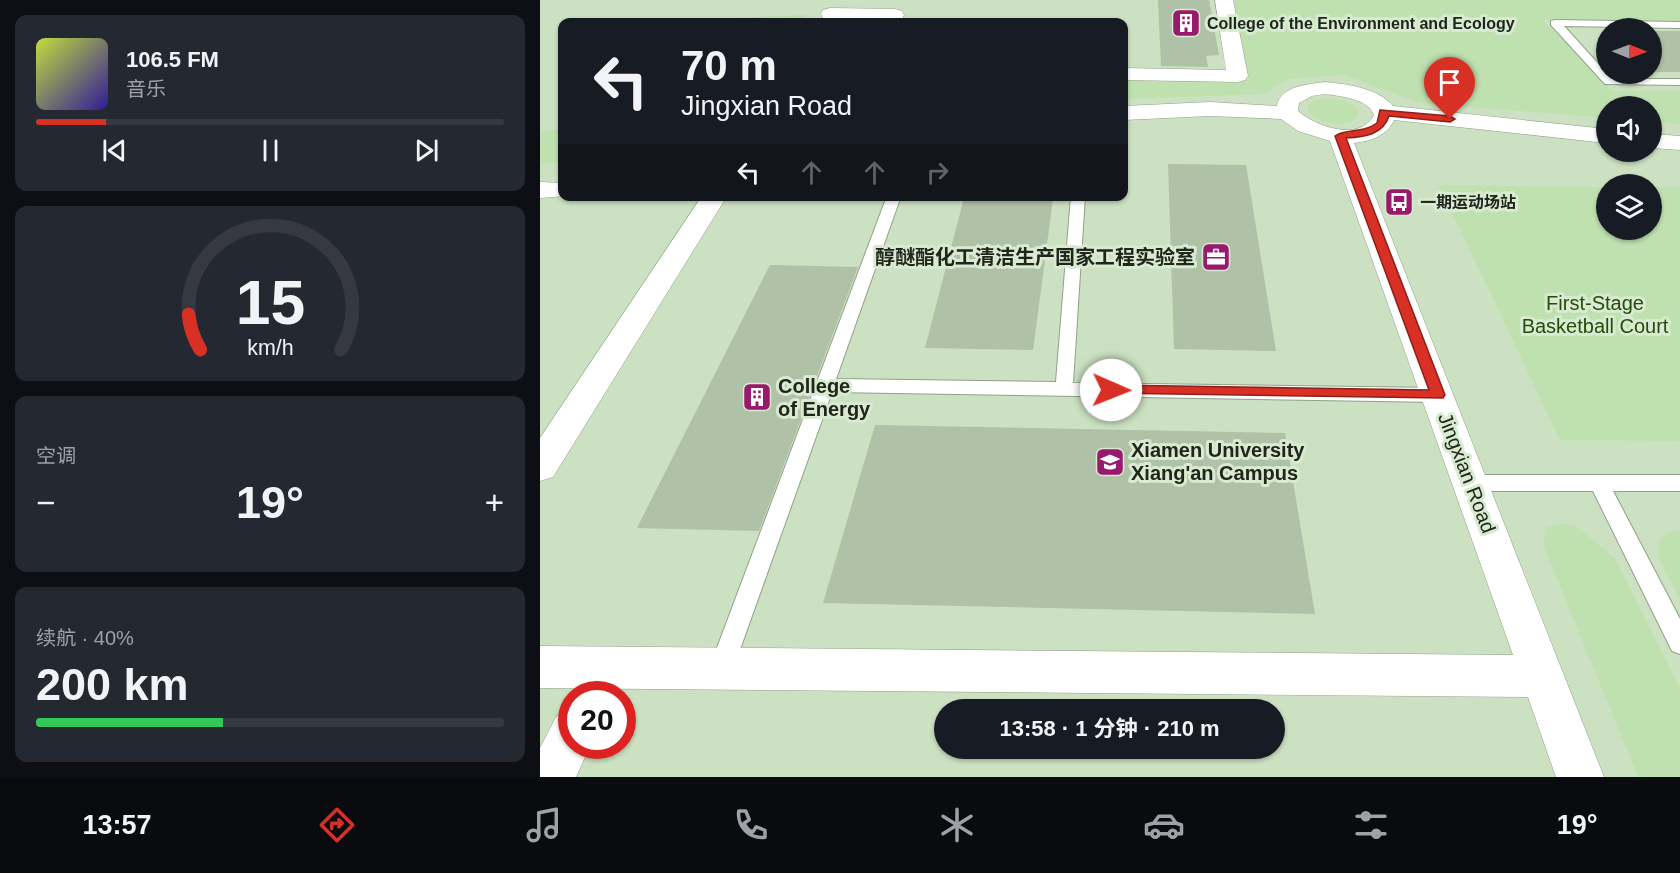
<!DOCTYPE html>
<html lang="zh">
<meta charset="utf-8">
<style>
:root{--surface:#171b24;--page:#242831;--text:#f1f3f6;--muted:#9ea1a6;--line:#363941;--accent:#d93025}
body{margin:0;font-family:Helvetica,"Noto Sans SC",sans-serif;background:var(--page);color:var(--text);height:100vh;display:flex;flex-direction:column;font-size:22px;white-space:nowrap}
*{box-sizing:border-box;margin:0}
p{font-size:20px;color:var(--muted)}
.icon{flex:none;width:33px;height:33px;fill:none;stroke:currentColor;stroke-width:2;stroke-linecap:round;stroke-linejoin:round}
.map{position:relative;flex:1;overflow:hidden}
.side{display:flex;flex-direction:column;gap:15px;padding:15px;background:#0d0f14;width:540px}
.side>*{flex:none}
.guide{position:absolute;left:18px;top:18px;width:570px;height:183px;border-radius:12px;box-shadow:0 2px 4px #0004;background:#171b24;color:var(--text);overflow:hidden}
.needle{width:39px;rotate:91deg}
.controls{position:absolute;left:1056px;top:18px;display:grid;gap:12px}
.controls a{display:grid;place-items:center;width:66px;height:66px;border-radius:50%;background:var(--surface);box-shadow:0 2px 4px #0004;font-size:30px}
.speed{position:absolute;left:18px;top:681px;display:flex;gap:12px;font-size:30px;font-weight:700;text-align:center}
.speed>*{display:grid;place-content:center;width:78px;height:78px;border-radius:50%;background:var(--surface);box-shadow:0 2px 4px #0004;line-height:1}
.speed .limit{border:9px solid #d22;background:#fff;color:#111}
.pin{position:absolute;display:grid;place-items:center;width:51px;height:51px;color:#fff;margin:-62px -26px;border-radius:50% 50% 50% 0;rotate:-45deg;box-shadow:0 0 6px #0007}
.pin .icon{rotate:45deg}
.me{position:absolute;width:66px;margin:-33px;rotate:91deg;stroke-linejoin:round;filter:drop-shadow(0 0 4px #0008)}
.turn{display:flex;align-items:center;gap:21px;height:126px;padding:0 24px;font-size:27px}
.turn .icon{width:78px;height:78px;stroke-width:2.5}
.turn b{display:block;font-size:42px;line-height:51px}
.lanes{display:flex;align-items:center;height:57px;padding:0 24px;background:#0003;justify-content:center;gap:30px;direction:ltr}
.lanes .off{opacity:.35}
.big{font-size:45px;font-weight:700;line-height:1.1}
.side .card{flex:1;display:flex;flex-direction:column;justify-content:center;gap:9px;min-width:0;padding:0 21px;border-radius:12px;background:var(--page)}
.side .dial{align-items:center;gap:0}
.dial svg{height:156px;overflow:visible;fill:none;stroke:var(--line);stroke-width:7;stroke-linecap:round;text-anchor:middle}
.dial text{fill:var(--text);stroke:none}
.song{display:flex;align-items:center;gap:18px}
.cover{width:72px;height:72px;border-radius:9px;background:linear-gradient(135deg,hsl(70 70% 55%),hsl(250 70% 35%))}
.played{height:6px;border-radius:3px;background:linear-gradient(90deg,var(--accent) 15%,var(--line) 15%)}
.keys{display:flex;justify-content:space-around;direction:ltr}
.heat{display:flex;justify-content:space-between;align-items:center;font-size:33px;direction:ltr}
.charge{height:9px;border-radius:4px;background:linear-gradient(90deg,#34c759 40%,var(--line) 0)}
.trip{position:absolute;left:394px;top:699px;width:351px;height:60px;border-radius:30px;background:var(--surface);box-shadow:0 2px 4px #0004;font-weight:700;line-height:60px;text-align:center}
.dock{display:flex;height:96px;justify-content:space-around;align-items:center;background:#090b0e;color:var(--muted)}
.dock .icon{width:42px;height:42px}
.dock .active{color:var(--accent)}
.dock b{font-size:27px;color:var(--text)}
main{display:flex;flex:1;min-height:0}
.map>svg:first-child{display:block}
.built{fill:#cbe1c1;fill-rule:evenodd}
.green{fill:#bfe1b0}
.building{fill:#afc1a7}
.lines{fill:none;stroke-linecap:round;stroke-linejoin:round}
.lane-casing{stroke:#90a188;stroke-width:2}
.street-casing{stroke:#90a188;stroke-width:1}
.lane{fill:#fff;fill-rule:evenodd}
.street{fill:#fff;fill-rule:evenodd}
.route{fill:#d93025;stroke:#8d1f18;stroke-width:1.5}
.labels{text-anchor:middle;dominant-baseline:central;stroke-width:6;stroke-linejoin:round;paint-order:stroke}
.far-poi-label{font-size:16px;font-weight:bold;fill:#20261d;stroke:#d8ead0;text-anchor:start}
.poi-label{font-size:20px;font-weight:bold;fill:#20261d;stroke:#d8ead0;text-anchor:start}
.park-label{font-size:20px;fill:#264c0d;stroke:#d8ead0}
.street-label{font-size:20px;fill:#20261d;stroke:#d8ead0}
</style>
<main>
<section class="side">
<div class="card">
<div class="song"><i class="cover"></i><div><b>106.5 FM</b><p>音乐</p></div></div>
<div class="played"></div>
<div class="keys"><svg class="icon" aria-label="previous" viewBox="0 0 24 24"><path d="M18 5L8 12l10 7zM5 5v14"/></svg><svg class="icon" aria-label="pause" viewBox="0 0 24 24"><path d="M8 5v14M16 5v14"/></svg><svg class="icon" aria-label="next" viewBox="0 0 24 24"><path d="M6 5l10 7-10 7zM19 5v14"/></svg></div>
</div>
<div class="card dial"><svg viewBox="0 0 100 80">
<path d="M14 69A42 42 0 1 1 86 69"/>
<path d="M14 69A42 42 0 0 1 8 51" stroke="#d93025"/>
<text x="50" y="56" font-size="32" font-weight="700">15</text>
<text x="50" y="72" font-size="11">km/h</text>
</svg></div>
<div class="card"><p>空调</p>
<div class="heat"><a>−</a><b class="big">19°</b><a>+</a></div>
</div>
<div class="card"><p>续航 · 40%</p><b class="big">200 km</b><div class="charge"></div></div>
</section>
<div class="map">
<svg width="1140" height="777" viewBox="0 0 1140 777">
<rect width="100%" height="100%" fill="#d8ead0"/>
<path class="built" d="M0,0h1140v777h-1140zM22,22h562v174h-562zM1066,28h46v46h-46zM1066,106h46v46h-46zM1066,184h46v46h-46zM32,694h50v52h-50zM405,710h330v38h-330z"/>
<path class="green" d="M693,0h447v22l-137,-2 70,71h67v33l-28,-2v-16h-46v12l-185,-15 -77,-28 -55,4 -26,15 -139,5v-20l125,1z
M267,15l-5,7h-125l1,-2z
M791,98l18,4 9,7v8c-14,11 -38,8 -50,-5v-7l6,-5z
M22,129v33l-22,2v-32z
M899,185l167,2v43h46v-43h28v254l-120,-1z
M1018,524l16,1 41,33 65,130v89h-42l-95,-233 3,-16z
M1132,531h8v69l-23,-45 3,-16z"/>
<path class="building" d="M618,0h51l10,55 -13,1 2,11 -47,-1z
M1112,31h28v41h-28z
M628,164l78,1 30,186 -102,-2z
M424,198l89,1 -20,151 -108,-2z
M230,265l88,2 -99,264 -122,-3z
M335,425l410,8 30,181 -492,-11z"/>
<g class="lines">
<g class="lane-casing">
<path id="lane" d="M1015,20l125,2v6l-116,-2 48,53h68v6l-75,-1 -54,-59v-4z
M347,196h14l-65,183 220,3 15,-186h14l-12,187 365,5 6,2 3,5 -3,5 -6,2 -606,-10 -99,277 -4,8 -8,3 -8,-3 -4,-8z
M932,475h208v16h-67l67,128v35l-8,-3 -79,-160h-121l-7,-2 -3,-6 3,-6z"/>
</g>
<g class="street-casing">
<path id="street" d="M675,0h18l15,76 -3,4 -7,2 -114,-2v-12l102,2z
M290,8l65,1 7,2 2,4 -2,4 -7,2 -72,-3 -2,-4 2,-4z
M785,82c22,2 53,6 68,24l213,23v14l-212,-23c-7,16 -23,21 -40,23l250,634h-48l-28,-80 -988,-9v-42l973,9 -183,-514 -32,-10 -17,-12 -71,-3 -86,4v-14l86,-4 67,4c3,-20 32,-22 48,-24zM785,94c15,2 44,5 49,21 -14,28 -59,11 -76,-4l1,-8 13,-7z
M1112,134l28,2v14l-28,-2z
M0,182l22,1v13h4l-26,2z
M162,196h25l-174,281 -13,4v-43z
M32,710v36h18l-14,31h-36v-29l16,-31z"/>
</g>
<use href="#lane" class="lane"/>
<use href="#street" class="street"/>
</g>
<path class="route" d="M840,110l70,6 5,3 -5,3 -61,-6c-6,19 -25,21 -43,22l99,257 -2,3 -337,-5 -2,-3 2,-4 5,-1 318,5 -94,-254c12,-8 27,-2 42,-13z"/>
<defs>
<g id="building-square" transform="scale(1.5)"><rect x="-9" y="-9" width="18" height="18" rx="4" fill="#99196e" stroke="#d8ead0"/><path d="M-4-6H4V6H1V3H-1V6H-4ZM-2.5-4.3h1.7v1.8h-1.7ZM.8-4.3h1.7v1.8H.8ZM-2.5-1h1.7V.8h-1.7ZM.8-1h1.7V.8H.8Z" fill="#fff"/></g>
<g id="bus-square" transform="scale(1.5)"><rect x="-9" y="-9" width="18" height="18" rx="4" fill="#99196e" stroke="#d8ead0"/><path d="M-5-6H5V4H4V6H2V4H-2V6H-4V4H-5ZM-3.5-4V0h7V-4ZM-3.5 1.2v1.5H-2V1.2ZM2 1.2v1.5H3.5V1.2Z" fill="#fff"/></g>
<g id="office-square" transform="scale(1.5)"><rect x="-9" y="-9" width="18" height="18" rx="4" fill="#99196e" stroke="#d8ead0"/><path d="M-6-3h4V-5.5h4V-3h4V5H-6ZM-1-4.5V-3h2v-1.5ZM-6 0V1H6V0Z" fill="#fff"/></g>
<g id="university-square" transform="scale(1.5)"><rect x="-9" y="-9" width="18" height="18" rx="4" fill="#99196e" stroke="#d8ead0"/><path d="M0-5L7-2L0 1L-7-2ZM-4 1L0 2.5L4 1V4Q0 6-4 4Z" fill="#fff"/></g>
</defs>
<g fill-rule="evenodd">
<use href="#building-square" x="646" y="23"/>
<use href="#bus-square" x="859" y="202"/>
<use href="#office-square" x="676" y="257"/>
<use href="#building-square" x="217" y="397"/>
<use href="#university-square" x="570" y="462"/>
</g>
<g class="labels">
<g class="far-poi-label">
<text x="667" y="23">College of the Environment and Ecology</text>
<text x="880" y="202">一期运动场站</text>
</g>
<g class="poi-label">
<text x="655" y="257" text-anchor="end">醇醚酯化工清洁生产国家工程实验室</text>
<text x="238" y="386">College<tspan x="238" dy="23">of Energy</tspan></text>
<text x="591" y="450">Xiamen University<tspan x="591" dy="23">Xiang'an Campus</tspan></text>
</g>
<g class="park-label">
<text x="1055" y="303">First-Stage<tspan x="1055" dy="23">Basketball Court</tspan></text>
</g>
<g class="street-label">
<text transform="translate(927 473) rotate(69)">Jingxian Road</text>
</g>
</g>
</svg>
<div class="controls">
<a><svg class="needle" viewBox="-14 -14 28 28"><path d="M0-13l5 13h-10z" fill="#e53935"/><path d="M0 13l5-13h-10z" fill="#9ea1a6"/></svg></a>
<a><svg class="icon" aria-label="sound" viewBox="0 0 24 24"><path d="M4 9h4l5-4v14l-5-4H4zM17 9q2 3 0 6"/></svg></a>
<a><svg class="icon" aria-label="layers" viewBox="0 0 24 24"><path d="M12 4l9 5-9 5-9-5zM3 14l9 5 9-5"/></svg></a>
</div>
<div class="speed"><div class="limit">20</div></div>
<div class="pin" style="left:910px;top:119px;background:#d93025"><svg class="icon" aria-label="arrive" viewBox="0 0 24 24"><path d="M6 21V4h12l-3 4 3 4H6"/></svg></div>
<svg class="me" style="left:571px;top:390px" viewBox="-20 -20 40 40"><circle r="19" fill="#fff"/><path d="M0-13L10 11 0 6-10 11z" fill="#d93025"/></svg>
<div class="trip">13:58 · 1 分钟 · 210 m</div>
<div class="guide">
<div class="turn"><svg class="icon" aria-label="left" viewBox="0 0 24 24"><path d="M17 20v-9H6M10 6l-5 5 5 5"/></svg><div><b>70 m</b>Jingxian Road</div></div>
<div class="lanes"><svg class="icon" aria-label="left" viewBox="0 0 24 24"><path d="M17 20v-9H6M10 6l-5 5 5 5"/></svg><svg class="icon off" aria-label="ahead" viewBox="0 0 24 24"><path d="M12 20V5M6 11l6-6 6 6"/></svg><svg class="icon off" aria-label="ahead" viewBox="0 0 24 24"><path d="M12 20V5M6 11l6-6 6 6"/></svg><svg class="icon off" aria-label="right" viewBox="0 0 24 24"><path d="M7 20v-9h11M14 6l5 5-5 5"/></svg></div>
</div>
</div>
</main>
<nav class="dock">
<b>13:57</b>
<svg class="icon active" aria-label="directions" viewBox="0 0 24 24"><path d="M12 3l9 9-9 9-9-9zM9 14v-3h6M13 9l2 2-2 2"/></svg>
<svg class="icon" aria-label="music" viewBox="0 0 24 24"><path d="M9 18V5l10-2v13"/><circle cx="6" cy="18" r="3"/><circle cx="16" cy="16" r="3"/></svg>
<svg class="icon" aria-label="phone" viewBox="0 0 24 24"><path d="M5 4h4l2 5-3 2q2 4 5 5l2-3 5 2v4C11 20 4 13 5 4z"/></svg>
<svg class="icon" aria-label="climate" viewBox="0 0 24 24"><path d="M12 3v18M4 7l16 10M4 17L20 7"/></svg>
<svg class="icon" aria-label="car" viewBox="0 0 24 24"><path d="M5 17H2v-5l4-1 3-4h7l3 4 3 1v5h-3M9 17h6M6 11h13"/><circle cx="7" cy="17" r="2"/><circle cx="17" cy="17" r="2"/></svg>
<svg class="icon" aria-label="filters" viewBox="0 0 24 24"><path d="M4 7h16M4 17h16"/><circle cx="9" cy="7" r="2"/><circle cx="15" cy="17" r="2"/></svg>
<b>19°</b>
</nav>
